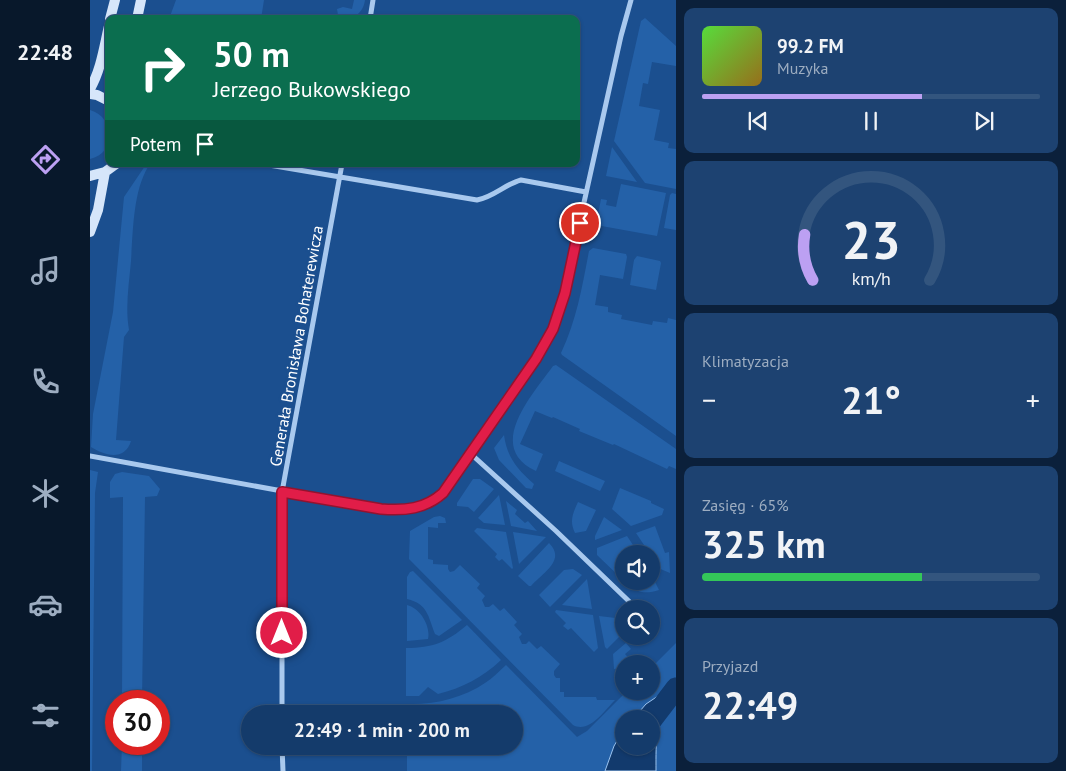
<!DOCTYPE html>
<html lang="pl">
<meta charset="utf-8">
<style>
:root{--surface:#143b6b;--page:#1d4271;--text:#f1f3f6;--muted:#9dadc1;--line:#33557e;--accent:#bca0f2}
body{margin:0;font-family:"PT Sans",sans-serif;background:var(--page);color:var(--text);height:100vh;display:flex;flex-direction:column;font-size:19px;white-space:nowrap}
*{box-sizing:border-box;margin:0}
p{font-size:16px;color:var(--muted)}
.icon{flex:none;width:28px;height:28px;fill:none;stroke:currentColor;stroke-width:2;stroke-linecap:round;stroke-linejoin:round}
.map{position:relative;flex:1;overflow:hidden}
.side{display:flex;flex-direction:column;gap:8px;padding:8px;background:#0b203b;width:390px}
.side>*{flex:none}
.guide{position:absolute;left:15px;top:15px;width:475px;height:152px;border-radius:10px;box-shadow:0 1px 4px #0004,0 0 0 1px var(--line);background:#0b6e4f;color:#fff;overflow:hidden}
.controls{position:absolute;left:525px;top:545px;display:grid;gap:10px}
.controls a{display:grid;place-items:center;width:45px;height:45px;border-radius:50%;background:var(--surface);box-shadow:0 1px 4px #0004,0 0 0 1px var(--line);font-size:25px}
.speed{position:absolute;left:15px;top:690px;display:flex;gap:10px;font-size:25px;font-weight:700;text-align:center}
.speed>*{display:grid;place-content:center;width:65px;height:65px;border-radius:50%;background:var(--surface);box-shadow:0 1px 4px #0004,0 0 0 1px var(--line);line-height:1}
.speed .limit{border:8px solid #d22;background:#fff;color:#111}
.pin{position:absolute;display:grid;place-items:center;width:42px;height:42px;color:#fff;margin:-21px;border:2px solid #fff;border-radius:50%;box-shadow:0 1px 5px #0007}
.me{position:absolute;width:55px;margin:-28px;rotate:0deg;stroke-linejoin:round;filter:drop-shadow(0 0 4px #0008)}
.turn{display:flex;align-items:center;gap:18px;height:105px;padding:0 25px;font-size:22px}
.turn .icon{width:65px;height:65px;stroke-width:2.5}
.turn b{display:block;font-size:35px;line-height:42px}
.then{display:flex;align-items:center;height:48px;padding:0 25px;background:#0003;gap:10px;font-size:19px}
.big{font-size:38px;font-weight:700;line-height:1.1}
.side .widget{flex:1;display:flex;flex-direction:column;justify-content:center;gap:8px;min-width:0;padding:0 18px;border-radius:10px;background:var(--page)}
.side .dial{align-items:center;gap:0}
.dial svg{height:130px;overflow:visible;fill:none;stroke:var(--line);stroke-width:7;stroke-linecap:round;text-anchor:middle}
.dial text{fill:var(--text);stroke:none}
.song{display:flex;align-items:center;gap:15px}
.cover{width:60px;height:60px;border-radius:8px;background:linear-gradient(135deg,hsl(110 70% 55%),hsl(40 70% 35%))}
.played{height:5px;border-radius:2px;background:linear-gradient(90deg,var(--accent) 65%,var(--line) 65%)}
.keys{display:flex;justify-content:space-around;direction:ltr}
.heat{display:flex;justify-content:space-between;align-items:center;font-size:28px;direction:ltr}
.charge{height:8px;border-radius:4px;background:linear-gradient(90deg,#34c759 65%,var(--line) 0)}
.trip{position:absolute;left:151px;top:705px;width:282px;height:50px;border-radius:25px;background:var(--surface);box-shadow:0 1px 4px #0004,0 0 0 1px var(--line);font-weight:700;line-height:50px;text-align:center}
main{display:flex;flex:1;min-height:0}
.tabs{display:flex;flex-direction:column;width:90px;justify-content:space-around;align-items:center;background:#08182b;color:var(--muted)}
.tabs .icon{width:35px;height:35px}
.tabs .current{color:var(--accent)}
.tabs b{font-size:22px;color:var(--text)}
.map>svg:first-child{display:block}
.green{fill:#2461a8;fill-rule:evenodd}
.water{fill:#123a6d;stroke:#9cc4f0}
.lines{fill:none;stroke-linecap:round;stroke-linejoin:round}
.canal{stroke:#123a6d;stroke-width:21}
.street{stroke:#a9c9ee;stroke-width:5}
.secondary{stroke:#d6e6fa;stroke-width:10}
.route-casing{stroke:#92132f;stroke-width:12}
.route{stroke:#e11d48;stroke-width:9}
.labels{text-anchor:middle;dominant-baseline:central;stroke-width:5;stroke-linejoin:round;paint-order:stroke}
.street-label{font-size:16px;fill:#fff;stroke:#1b4f8f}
</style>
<main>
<nav class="tabs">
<b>22:48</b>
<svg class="icon current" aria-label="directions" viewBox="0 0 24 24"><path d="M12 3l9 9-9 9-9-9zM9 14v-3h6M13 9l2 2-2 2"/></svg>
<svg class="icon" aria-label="music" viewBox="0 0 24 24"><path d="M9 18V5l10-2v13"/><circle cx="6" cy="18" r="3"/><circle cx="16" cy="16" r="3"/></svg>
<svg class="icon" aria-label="phone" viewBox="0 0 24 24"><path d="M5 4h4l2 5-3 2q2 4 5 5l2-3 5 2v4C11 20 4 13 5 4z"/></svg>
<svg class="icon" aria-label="climate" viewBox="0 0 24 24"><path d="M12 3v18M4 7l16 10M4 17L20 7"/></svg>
<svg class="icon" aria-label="car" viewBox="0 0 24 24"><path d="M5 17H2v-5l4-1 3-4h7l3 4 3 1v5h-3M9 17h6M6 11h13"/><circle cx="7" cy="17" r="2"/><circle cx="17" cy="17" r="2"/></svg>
<svg class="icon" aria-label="filters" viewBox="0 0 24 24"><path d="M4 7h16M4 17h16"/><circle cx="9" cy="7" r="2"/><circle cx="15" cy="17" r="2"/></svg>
</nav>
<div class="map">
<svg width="586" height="771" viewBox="0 0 586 771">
<rect width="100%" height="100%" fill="#1b4f8f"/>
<path class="green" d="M86,0h88l-3,19h-92z
M264,0h11c-1,8 -5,13 -12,18l-15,-3 -1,-6 6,-2 9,2z
M555,18l31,28v20l-24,-4 -4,22 -5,-1 -4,23 21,4 -6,30 15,3 -1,5 8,1v40l-31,-6 -31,-42 27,-120z
M0,110c25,7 27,43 0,49z
M522,147l25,35 -31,-6z
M55,166l3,1c-15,25 -15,65 -17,94 -2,23 -6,46 -2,69l-5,7 -8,103 15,1c-6,20 -26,15 -40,6l2,-33 20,-102 11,-115z
M531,184l45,9 -9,43 -61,-11 5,-26 6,1 -1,5 10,2z
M582,193l4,1v36l-12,-2 6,-33z
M503,248l33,6 1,3 -4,22 -23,-4 -5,30 13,2v5l14,3 -1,4 31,6 1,-4 14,2 1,-5 8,2v116l-114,-81 -1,-2c16,-34 21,-66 28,-102z
M547,256l23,5 1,2 -5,27 -26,-5 4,-25z
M466,365l120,84v20l-7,-3 -2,3 -53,-25 -1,1 -34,-14 1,-2 -27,-12 -1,1 -17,-7 -15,33 23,10 -7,17c-52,-24 -3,-77 17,-105z
M414,435c3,22 13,34 30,49l-2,5 -6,-1 -27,-28 -5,-12z
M469,461l46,20 -5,10 -45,-20z
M0,470l8,2 -3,21 -3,278h-2z
M32,472l27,4 11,13 -3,7 -12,1 -3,204h-20l1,-204 -13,1v-16l5,-8z
M383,479h7l14,10 -20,23 -6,-5 -11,-1v-3z
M530,488l31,13v2l13,6 -2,6 -31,11 -19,-17z
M409,495l6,30 -21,-2 -6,-5z
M416,501l11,9 -2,4 10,9 3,-2 9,10 -26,-5z
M488,502l18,8 -10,21 -11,2c-6,-12 -2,-20 3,-31z
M350,516l5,2 1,5h-8v5l-10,-1v32l5,1v4l15,1v4l2,3 4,-1 6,-6 20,19 -3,4 8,8 -3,4 3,7h4l4,-3 7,7 4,-3 13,14 -3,3 8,9 -3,3 3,7h4l3,-3 8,8 4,-3 19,18 -6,7v4l2,3h4v14h4v5h32l1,3h18c-10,10 -26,34 -42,25l-164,-166 1,-28 24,-14z
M514,517l18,13 -27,10v-4z
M565,526l10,27 4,-1 1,21 -12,-5 -7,-14h-1l-14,-21z
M387,528l29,4 7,36 -1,1 -10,-10 -3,2 -4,-4 2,-3 -23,-23z
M423,532l33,5 -27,27z
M537,536l12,18h-15v27l-27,-26v-7z
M459,543c17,17 -5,29 -18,43h-2l-11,-10z
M483,569l9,6 -32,32 -11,-12 25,-25z
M323,571l49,49 -23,16 -4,-2c-7,-18 -7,-30 -28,-35v-22l3,-5z
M561,574l8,16c-15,5 -24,2 -35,-9h27z
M497,579l5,30 -30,-4z
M317,605c13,3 24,21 21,34l-21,2z
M466,610l37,5 5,33 -4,4 -23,-24 -3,2 -5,-4 3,-3 -11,-11z
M509,616l25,3v13l-17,17 -2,-2z
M377,625l34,35c-19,18 -39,28 -63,34l-10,-7 -9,9h-13v-48c27,0 41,-6 61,-23z
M536,643l5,6 -6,5 9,10h-10v4l-10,1 -1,-15z
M586,643v128h-269v-25h108v-32h-108v-10c27,1 56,-6 78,-21 8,-5 14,-12 21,-18l71,72 10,-6 40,-40h24v-23zM534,719h27v27h-27z
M32,744h20v27h-21z"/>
<path class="water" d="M574,692h7l1,4c-17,28 -16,43 -16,75h-51l9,-25 10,-17v17h27v-27h-18l13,-15z"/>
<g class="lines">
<path class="canal" d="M561,721l25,-33"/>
<path class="street" d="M280,19l3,-19
M173,164l214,36c17,-3 28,-16 44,-20l65,12
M381,454l85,77 81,78
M0,456l291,53c19,1 39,2 55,-10 15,-10 31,-39 42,-55 28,-41 62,-83 81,-129l62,-279 10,-36
M561,622l1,1
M192,714v-222l60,-328
M192,746l1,25"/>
<path class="secondary" d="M20,19l5,-19
M47,19l4,-19
M0,89c11,-19 14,-42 19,-63
M0,94l7,1 12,6
M0,176l15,-4 11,-8
M0,232l8,-22 7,-38"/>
</g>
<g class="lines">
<g class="route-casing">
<path id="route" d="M192,633v-141l99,17c24,2 44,0 62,-16l93,-134 17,-30 12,-36 15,-70"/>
</g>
<use href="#route" class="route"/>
</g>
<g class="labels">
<g class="street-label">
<text transform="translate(206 346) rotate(-80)">Generała Bronisława Bohaterewicza</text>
</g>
</g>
</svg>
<div class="controls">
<a><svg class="icon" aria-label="sound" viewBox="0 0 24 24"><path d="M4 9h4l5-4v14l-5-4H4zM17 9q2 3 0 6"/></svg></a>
<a><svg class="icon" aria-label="search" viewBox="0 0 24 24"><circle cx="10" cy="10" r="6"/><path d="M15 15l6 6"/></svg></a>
<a>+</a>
<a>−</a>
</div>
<div class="speed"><div class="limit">30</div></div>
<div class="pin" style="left:490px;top:223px;background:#d93025"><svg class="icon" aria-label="arrive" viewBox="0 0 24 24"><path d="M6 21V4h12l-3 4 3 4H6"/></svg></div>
<svg class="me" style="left:192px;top:633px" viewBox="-20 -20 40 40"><circle r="17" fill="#e11d48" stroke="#fff" stroke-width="3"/><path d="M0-11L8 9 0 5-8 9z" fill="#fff"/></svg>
<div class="trip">22:49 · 1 min · 200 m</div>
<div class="guide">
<div class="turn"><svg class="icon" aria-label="right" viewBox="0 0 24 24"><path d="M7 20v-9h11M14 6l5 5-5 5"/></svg><div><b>50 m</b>Jerzego Bukowskiego</div></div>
<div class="then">Potem<svg class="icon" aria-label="arrive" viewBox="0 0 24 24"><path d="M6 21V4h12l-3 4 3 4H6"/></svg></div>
</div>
</div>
<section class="side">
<div class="widget">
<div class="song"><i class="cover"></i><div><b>99.2 FM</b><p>Muzyka</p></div></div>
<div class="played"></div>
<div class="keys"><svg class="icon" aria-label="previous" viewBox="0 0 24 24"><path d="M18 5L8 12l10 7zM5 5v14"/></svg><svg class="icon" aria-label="pause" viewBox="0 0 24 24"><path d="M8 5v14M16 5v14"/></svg><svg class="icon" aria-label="next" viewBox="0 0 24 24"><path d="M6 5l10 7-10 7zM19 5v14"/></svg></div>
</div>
<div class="widget dial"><svg viewBox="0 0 100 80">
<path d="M14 69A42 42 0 1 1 86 69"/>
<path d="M14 69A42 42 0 0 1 9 41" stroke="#bca0f2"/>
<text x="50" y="56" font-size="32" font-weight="700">23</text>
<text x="50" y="72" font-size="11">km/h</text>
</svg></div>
<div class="widget"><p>Klimatyzacja</p>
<div class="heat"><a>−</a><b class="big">21°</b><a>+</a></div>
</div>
<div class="widget"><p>Zasięg · 65%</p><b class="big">325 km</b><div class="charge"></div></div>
<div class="widget"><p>Przyjazd</p><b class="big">22:49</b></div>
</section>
</main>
